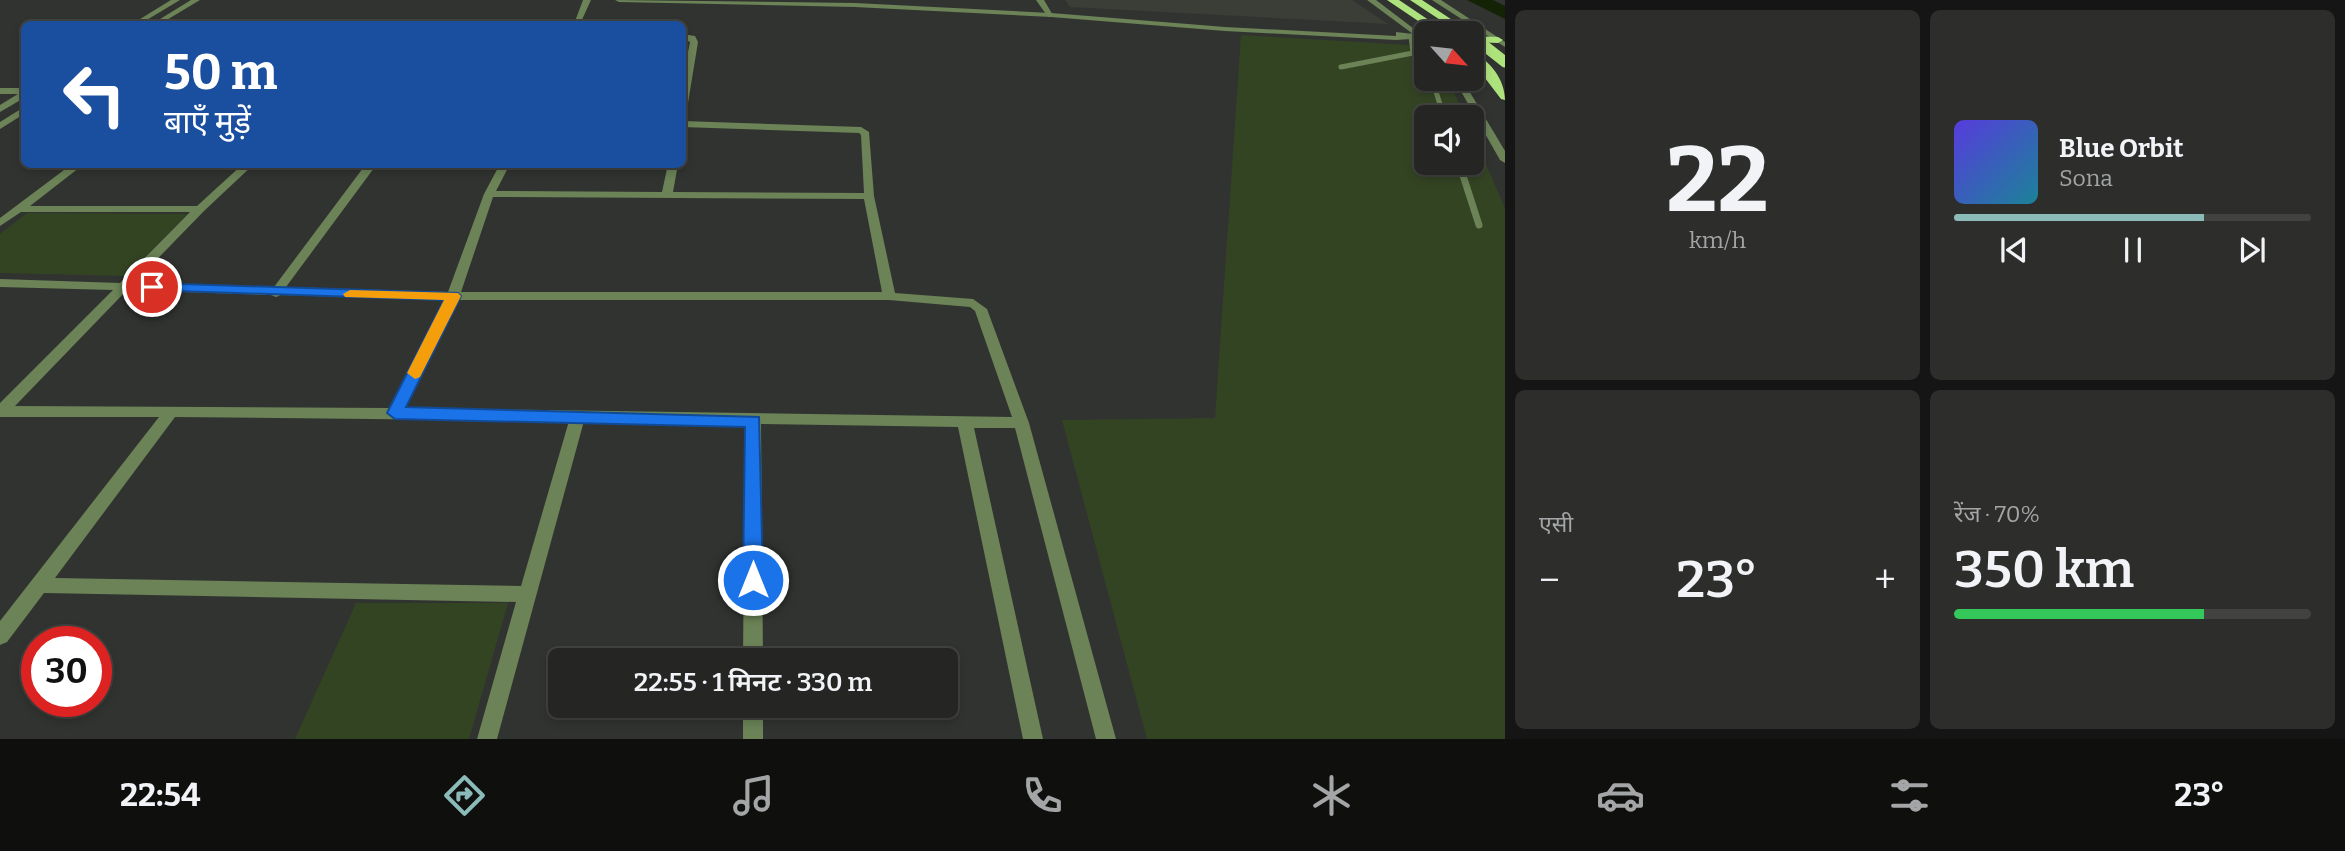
<!DOCTYPE html>
<html lang="hi">
<meta charset="utf-8">
<style>
:root{--surface:#252624;--page:#2d2e2c;--text:#f1f3f6;--muted:#a3a5a6;--line:#424341;--accent:#8bbbb9}
body{margin:0;font-family:Bitter,"Noto Sans Devanagari",serif;background:var(--page);color:var(--text);height:100vh;display:flex;flex-direction:column;font-size:26px;white-space:nowrap}
*{box-sizing:border-box;margin:0}
p{font-size:23px;color:var(--muted)}
.icon{flex:none;width:38px;height:38px;fill:none;stroke:currentColor;stroke-width:2;stroke-linecap:round;stroke-linejoin:round}
.map{position:relative;flex:1;overflow:hidden}
.sheet{display:flex;flex-direction:column;gap:10px;padding:10px;background:#141514;width:840px}
.sheet>*{flex:none}
.top-card{position:absolute;left:21px;top:21px;width:665px;height:147px;border-radius:10px;box-shadow:0 4px 10px #0003,0 0 0 2px var(--line);background:#1a4fa0;color:#fff;overflow:hidden}
.needle{width:46px;rotate:117deg}
.controls{position:absolute;left:1414px;top:21px;display:grid;gap:14px}
.controls a{display:grid;place-items:center;width:70px;height:70px;border-radius:10px;background:var(--surface);box-shadow:0 4px 10px #0003,0 0 0 2px var(--line);font-size:35px}
.speed{position:absolute;left:21px;top:626px;display:flex;gap:14px;font-size:35px;font-weight:700;text-align:center}
.speed>*{display:grid;place-content:center;width:91px;height:91px;border-radius:50%;background:var(--surface);box-shadow:0 4px 10px #0003,0 0 0 2px var(--line);line-height:1}
.speed .limit{border:10px solid #d22;background:#fff;color:#111}
.pin{position:absolute;display:grid;place-items:center;width:60px;height:60px;color:#fff;margin:-30px;border:4px solid #fff;border-radius:50%;box-shadow:0 2px 7px #0007}
.me{position:absolute;width:77px;margin:-38px;rotate:0deg;stroke-linejoin:round;filter:drop-shadow(0 0 5px #0008)}
.turn{display:flex;align-items:center;gap:24px;height:147px;padding:0 28px;font-size:32px}
.turn .icon{width:91px;height:91px;stroke-width:2.5}
.turn b{display:block;font-size:49px;line-height:60px}
.big{font-size:52px;font-weight:600;line-height:1.1}
.sheet .widget{flex:1;display:flex;flex-direction:column;justify-content:center;gap:10px;min-width:0;padding:0 24px;border-radius:10px;background:var(--page)}
.sheet .dial{align-items:center;gap:0}
.dial b{font-size:91px;line-height:1}
.song{display:flex;align-items:center;gap:21px}
.cover{width:84px;height:84px;border-radius:10px;background:linear-gradient(135deg,hsl(250 70% 55%),hsl(190 70% 35%))}
.played{height:7px;border-radius:4px;background:linear-gradient(90deg,var(--accent) 70%,var(--line) 70%)}
.keys{display:flex;justify-content:space-around;direction:ltr}
.heat{display:flex;justify-content:space-between;align-items:center;font-size:38px;direction:ltr}
.charge{height:10px;border-radius:5px;background:linear-gradient(90deg,#34c759 70%,var(--line) 0)}
.sheet .tiles{flex:1;display:grid;gap:10px;grid-template-columns:repeat(2,1fr)}
.trip{position:absolute;left:548px;top:648px;width:410px;height:70px;border-radius:10px;background:var(--surface);box-shadow:0 4px 10px #0003,0 0 0 2px var(--line);font-weight:600;line-height:70px;text-align:center}
.tabs{display:flex;height:112px;justify-content:space-around;align-items:center;background:#0f0f0e;color:var(--muted)}
.tabs .icon{width:49px;height:49px}
.tabs .active{color:var(--accent)}
.tabs b{font-size:32px;color:var(--text)}
main{display:flex;flex:1;min-height:0}
.map>svg:first-child{display:block}
.built{fill:#3a3e37}
.green{fill:#334423}
.lines{fill:none;stroke-linecap:round;stroke-linejoin:round}
.river{fill:#142305;fill-rule:evenodd}
.service-far1{stroke:#6b8357;stroke-width:5}
.service{stroke:#6b8357;stroke-width:7}
.minor{fill:#6b8357;fill-rule:evenodd}
.tertiary{fill:#6b8357;fill-rule:evenodd}
.trunk{fill:#aee27d;fill-rule:evenodd}
.trunk-bridge{stroke:#aee27d;stroke-width:11}
.route{fill:#1a73e8;stroke:#114b97;stroke-width:2}
.slow{fill:#f59e0b}
</style>
<main>
<div class="map">
<svg width="1505" height="739" viewBox="0 0 1505 739">
<rect width="100%" height="100%" fill="#313330"/>
<path class="built" d="M1065,0h287l36,24 -318,-17z"/>
<path class="green" d="M1241,35l185,11v33h21l19,38h-40v46h46v-31l33,76v531h-358l-85,-319 153,-2z
M27,213l160,1 -60,62 -127,-3v-39z
M356,603h152l-39,136h-174z"/>
<g class="lines">
<path class="river" d="M1467,0h26l12,6v13z"/>
<path class="service-far1" d="M1411,36l2,17 13,16
M1341,67l72,-14
M1432,79l12,38"/>
<path class="service" d="M1459,163l20,62"/>
<path class="minor" d="M171,0h9l-40,24h-8z
M191,0h9l-40,24h-8z
M583,0h8l-11,24h-6z
M1036,0h8l10,17h-6z
M682,34l13,2 3,6 -11,67 -5,3v-30l8,-40 -8,-4z
M0,88h24v10l-24,14v-7l18,-11h-18z
M24,107v7l-24,15v-7z
M682,121l179,6 8,5 5,64 21,97 78,6 14,10 42,114 87,316h-20l-81,-311h-41l69,311h-20l-65,-312 -197,-3 2,236h-20l2,-236 -161,-3 -87,318h-20l39,-137 -472,-9 -37,49 -7,3v-24l159,-204h-159v-14l113,-113 -113,-3v-8l120,4 70,-71h-169l-21,14v-8l72,-54h12l-54,42h167l46,-42h11l-50,47 -70,72 140,4 92,-123h11l-91,123 162,5 36,-98 16,-30h10l-14,27 166,1 6,-28h10l-5,28 191,1 -3,-58 -2,-2 -177,-6zM493,197l371,2 18,93h-421zM127,290l144,5 5,2 5,-2 164,5 -55,108 -375,-2zM457,300h432l81,7 5,4 37,106 -607,-9zM175,417l394,4 -48,165 -466,-8z
M743,705h20v34h-20z"/>
<path class="tertiary" d="M615,0l240,3 196,10 174,14 171,9v-4l17,2 -46,-34h9l50,38 -30,2 -171,-9 -174,-14 -196,-10 -236,-5z
M1432,0h9l64,42v5z
M1454,79h8l43,72v12l-5,-3z"/>
<path class="trunk" d="M1387,0h12l49,33h-12z
M1410,0h12l50,33h-12z
M1472,36l26,1 5,3 -5,3 -26,-1z
M1472,52c18,8 33,28 33,48l-4,-1 -29,-38z"/>
<path class="trunk-bridge" d="M1472,36l33,26"/>
</g>
<path class="route" d="M152,283l306,10 3,3 -55,111 353,10 4,163 -3,6 -7,3 -7,-3 -3,-6 2,-153 -350,-8 -8,-6 57,-113 -297,-10 -3,-3z"/>
<path class="slow" d="M350,290l108,3 3,3 -41,81 -5,2 -8,-6 37,-73 -99,-3 -2,-3z"/>
</svg>
<div class="controls">
<a><svg class="needle" viewBox="-14 -14 28 28"><path d="M0-13l5 13h-10z" fill="#e53935"/><path d="M0 13l5-13h-10z" fill="#a3a5a6"/></svg></a>
<a><svg class="icon" aria-label="sound" viewBox="0 0 24 24"><path d="M4 9h4l5-4v14l-5-4H4zM17 9q2 3 0 6"/></svg></a>
</div>
<div class="speed"><div class="limit">30</div></div>
<div class="pin" style="left:152px;top:287px;background:#d93025"><svg class="icon" aria-label="arrive" viewBox="0 0 24 24"><path d="M6 21V4h12l-3 4 3 4H6"/></svg></div>
<svg class="me" style="left:753px;top:580px" viewBox="-20 -20 40 40"><circle r="17" fill="#1a73e8" stroke="#fff" stroke-width="3"/><path d="M0-11L8 9 0 5-8 9z" fill="#fff"/></svg>
<div class="trip">22:55 · 1 मिनट · 330 m</div>
<div class="top-card">
<div class="turn"><svg class="icon" aria-label="left" viewBox="0 0 24 24"><path d="M17 20v-9H6M10 6l-5 5 5 5"/></svg><div><b>50 m</b>बाएँ मुड़ें</div></div>
</div>
</div>
<section class="sheet">
<div class="tiles">
<div class="widget dial"><b>22</b><p>km/h</p></div>
<div class="widget">
<div class="song"><i class="cover"></i><div><b>Blue Orbit</b><p>Sona</p></div></div>
<div class="played"></div>
<div class="keys"><svg class="icon" aria-label="previous" viewBox="0 0 24 24"><path d="M18 5L8 12l10 7zM5 5v14"/></svg><svg class="icon" aria-label="pause" viewBox="0 0 24 24"><path d="M8 5v14M16 5v14"/></svg><svg class="icon" aria-label="next" viewBox="0 0 24 24"><path d="M6 5l10 7-10 7zM19 5v14"/></svg></div>
</div>
<div class="widget"><p>एसी</p>
<div class="heat"><a>−</a><b class="big">23°</b><a>+</a></div>
</div>
<div class="widget"><p>रेंज · 70%</p><b class="big">350 km</b><div class="charge"></div></div>
</div>
</section>
</main>
<nav class="tabs">
<b>22:54</b>
<svg class="icon active" aria-label="directions" viewBox="0 0 24 24"><path d="M12 3l9 9-9 9-9-9zM9 14v-3h6M13 9l2 2-2 2"/></svg>
<svg class="icon" aria-label="music" viewBox="0 0 24 24"><path d="M9 18V5l10-2v13"/><circle cx="6" cy="18" r="3"/><circle cx="16" cy="16" r="3"/></svg>
<svg class="icon" aria-label="phone" viewBox="0 0 24 24"><path d="M5 4h4l2 5-3 2q2 4 5 5l2-3 5 2v4C11 20 4 13 5 4z"/></svg>
<svg class="icon" aria-label="climate" viewBox="0 0 24 24"><path d="M12 3v18M4 7l16 10M4 17L20 7"/></svg>
<svg class="icon" aria-label="car" viewBox="0 0 24 24"><path d="M5 17H2v-5l4-1 3-4h7l3 4 3 1v5h-3M9 17h6M6 11h13"/><circle cx="7" cy="17" r="2"/><circle cx="17" cy="17" r="2"/></svg>
<svg class="icon" aria-label="filters" viewBox="0 0 24 24"><path d="M4 7h16M4 17h16"/><circle cx="9" cy="7" r="2"/><circle cx="15" cy="17" r="2"/></svg>
<b>23°</b>
</nav>
